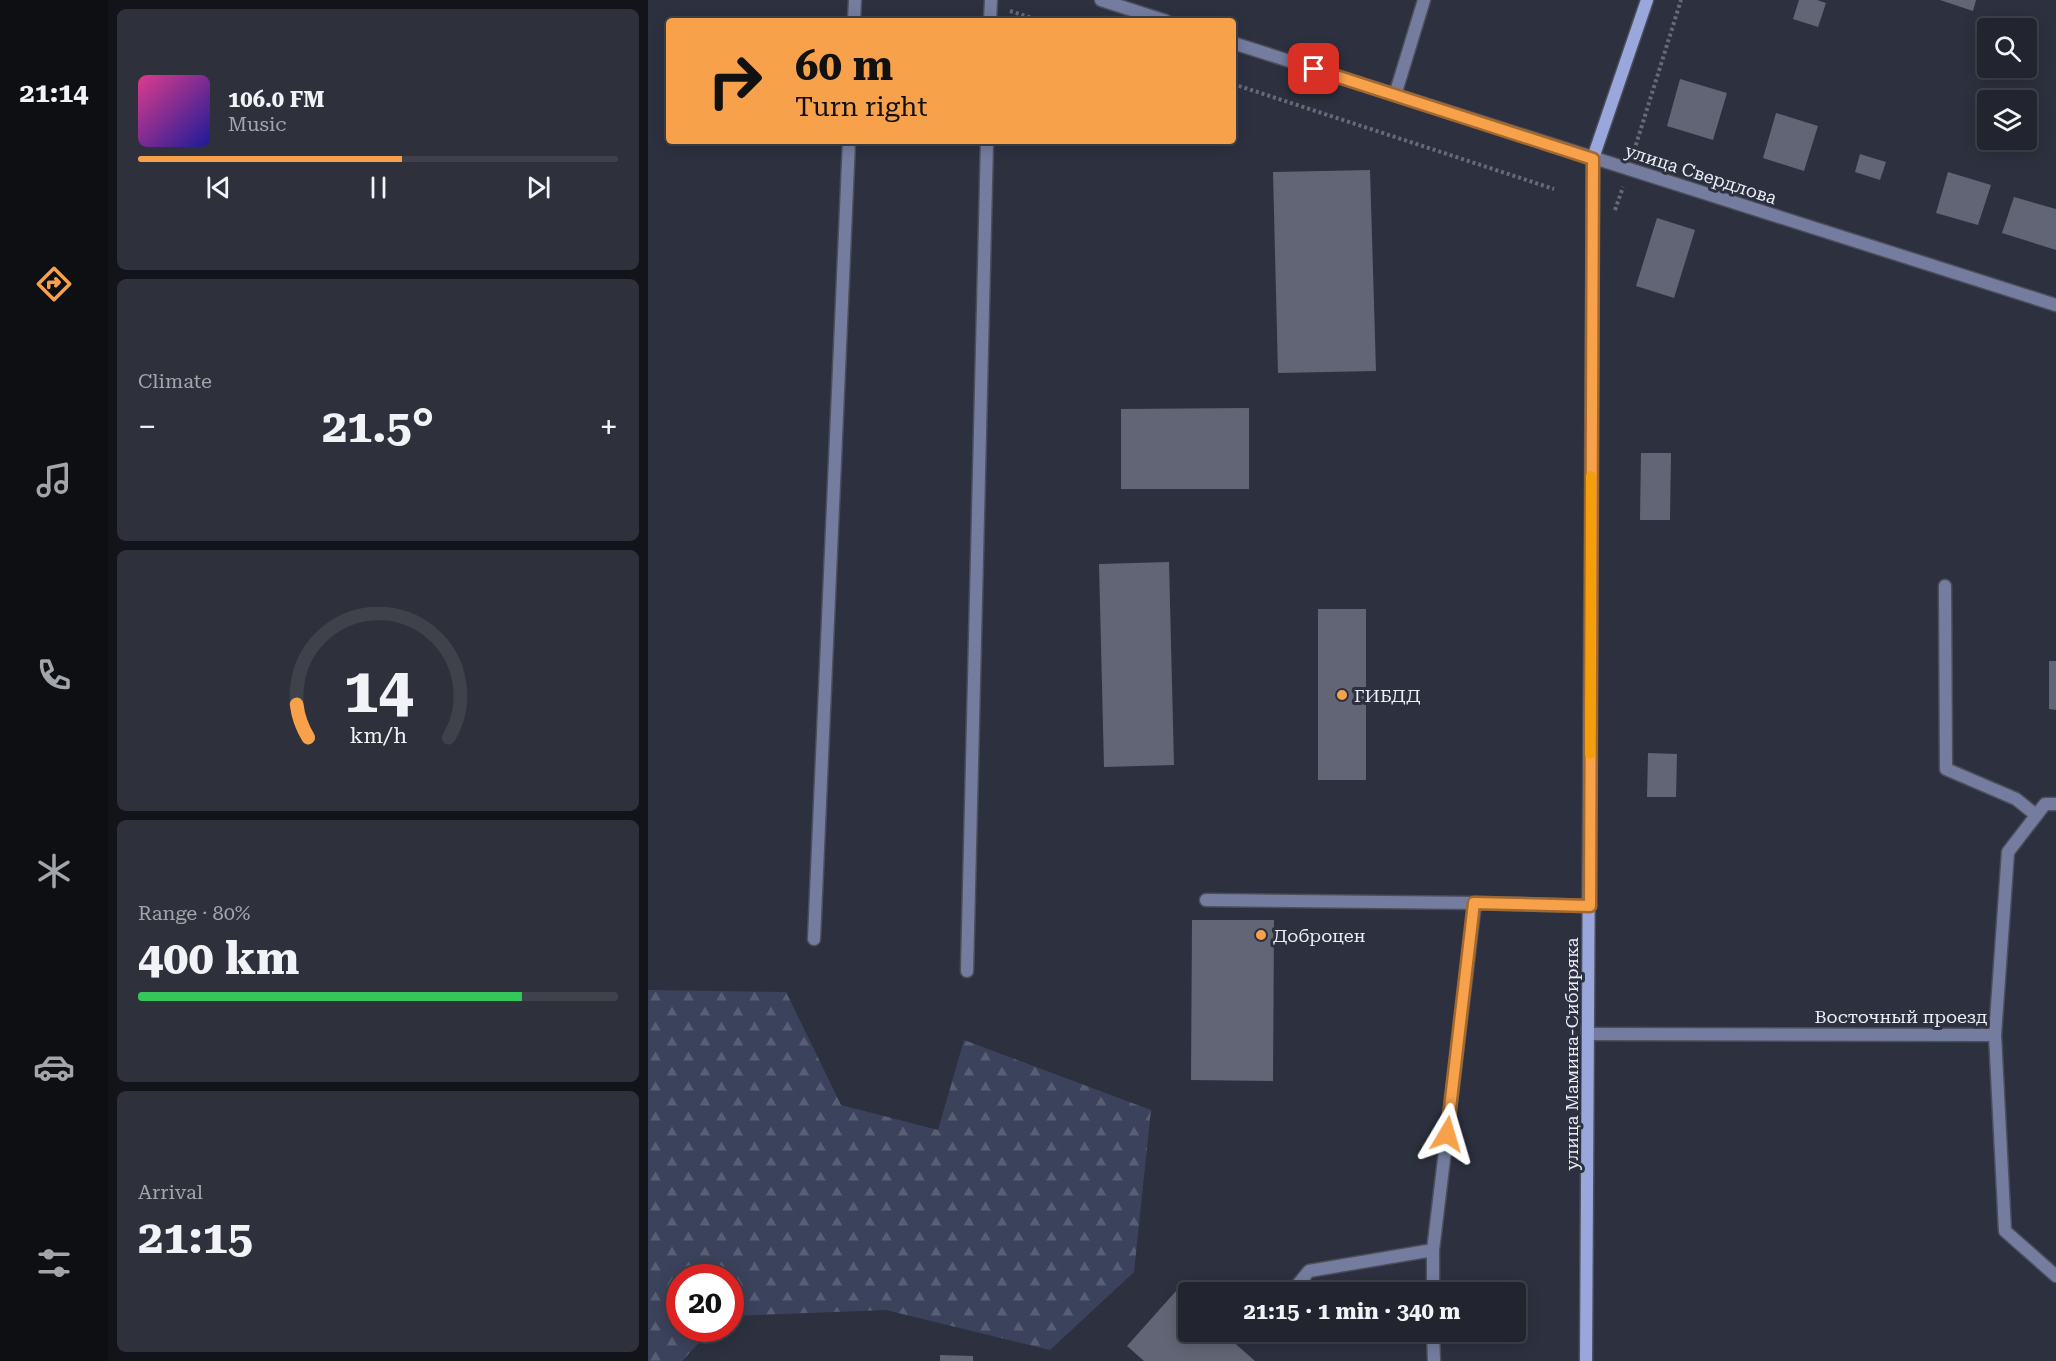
<!DOCTYPE html>
<meta charset="utf-8">
<style>
:root{--surface:#22252f;--page:#2e313b;--text:#f1f3f6;--muted:#a2a5aa;--line:#3f424b;--accent:#f7a14a}
body{margin:0;font-family:"Roboto Serif",serif;background:var(--page);color:var(--text);height:100vh;display:flex;flex-direction:column;font-size:22px;white-space:nowrap}
*{box-sizing:border-box;margin:0}
p{font-size:20px;color:var(--muted)}
.icon{flex:none;width:33px;height:33px;fill:none;stroke:currentColor;stroke-width:2;stroke-linecap:round;stroke-linejoin:round}
.map{position:relative;flex:1;overflow:hidden}
.details{display:flex;flex-direction:column;gap:9px;padding:9px;background:#13141a;width:540px}
.details>*{flex:none}
.top-card{position:absolute;left:18px;top:18px;width:570px;height:126px;border-radius:6px;box-shadow:0 3px 15px #0003,0 0 0 2px var(--line);background:#f7a14a;color:#111;overflow:hidden}
.fabs{position:absolute;left:1329px;top:18px;display:grid;gap:12px}
.fabs a{display:grid;place-items:center;width:60px;height:60px;border-radius:6px;background:var(--surface);box-shadow:0 3px 15px #0003,0 0 0 2px var(--line);font-size:30px}
.speed{position:absolute;left:18px;top:1264px;display:flex;gap:12px;font-size:30px;font-weight:700;text-align:center}
.speed>*{display:grid;place-content:center;width:78px;height:78px;border-radius:50%;background:var(--surface);box-shadow:0 3px 15px #0003,0 0 0 2px var(--line);line-height:1}
.speed .limit{border:9px solid #d22;background:#fff;color:#111}
.pin{position:absolute;display:grid;place-items:center;width:51px;height:51px;color:#fff;margin:-26px;border-radius:12px;box-shadow:0 3px 9px #0006}
.me{position:absolute;width:66px;margin:-33px;rotate:7deg;stroke-linejoin:round;filter:drop-shadow(0 0 4px #0008)}
.turn{display:flex;align-items:center;gap:21px;height:126px;padding:0 30px;font-size:27px}
.turn .icon{width:78px;height:78px;stroke-width:2.5}
.turn b{display:block;font-size:42px;line-height:51px}
.big{font-size:45px;font-weight:700;line-height:1.1}
.details .card{flex:1;display:flex;flex-direction:column;justify-content:center;gap:9px;min-width:0;padding:0 21px;border-radius:9px;background:var(--page)}
.details .dial{align-items:center;gap:0}
.dial svg{height:156px;overflow:visible;fill:none;stroke:var(--line);stroke-width:7;stroke-linecap:round;text-anchor:middle}
.dial text{fill:var(--text);stroke:none}
.song{display:flex;align-items:center;gap:18px}
.cover{width:72px;height:72px;border-radius:9px;background:linear-gradient(135deg,hsl(330 70% 55%),hsl(240 70% 35%))}
.played{height:6px;border-radius:3px;background:linear-gradient(90deg,var(--accent) 55%,var(--line) 55%)}
.keys{display:flex;justify-content:space-around;direction:ltr}
.heat{display:flex;justify-content:space-between;align-items:center;font-size:33px;direction:ltr}
.charge{height:9px;border-radius:4px;background:linear-gradient(90deg,#34c759 80%,var(--line) 0)}
.trip{position:absolute;left:530px;top:1282px;width:348px;height:60px;border-radius:6px;background:var(--surface);box-shadow:0 3px 15px #0003,0 0 0 2px var(--line);font-weight:700;line-height:60px;text-align:center}
main{display:flex;flex:1;min-height:0}
.tabs{display:flex;flex-direction:column;width:108px;justify-content:space-around;align-items:center;background:#0e0f13;color:var(--muted)}
.tabs .icon{width:42px;height:42px}
.tabs .active{color:var(--accent)}
.tabs b{font-size:27px;color:var(--text)}
.map>svg:first-child{display:block}
.forest{fill:url(#forest-firs)}
.building{fill:#616575}
.lines{fill:none;stroke-linecap:round;stroke-linejoin:round}
.service-casing{stroke:#4b4f5c;stroke-width:15}
.minor-casing{stroke:#4b4f5c;stroke-width:15}
.tertiary-casing{stroke:#4b4f5c;stroke-width:15}
.secondary-casing{stroke:#4b4f5c;stroke-width:15}
.path{stroke:#676b78;stroke-width:4;stroke-dasharray:3 3;stroke-linecap:butt}
.service{stroke:#747d9f;stroke-width:12}
.minor{stroke:#747d9f;stroke-width:12}
.tertiary{stroke:#747d9f;stroke-width:12}
.secondary{stroke:#99a7dd;stroke-width:12}
.route-casing{stroke:#a16930;stroke-width:15}
.route{stroke:#f7a14a;stroke-width:10}
.slow{stroke:#f59e0b;stroke-width:10}
.poi-dot{fill:#f7a14a;stroke:#2d313f;stroke-width:2}
.labels{text-anchor:middle;dominant-baseline:central;stroke-width:6;stroke-linejoin:round;paint-order:stroke}
.street-label{font-size:18px;fill:#eaedf6;stroke:#2d313f}
.poi-label{font-size:18px;fill:#eaedf6;stroke:#2d313f;text-anchor:start}
</style>
<main>
<nav class="tabs">
<b>21:14</b>
<svg class="icon active" aria-label="directions" viewBox="0 0 24 24"><path d="M12 3l9 9-9 9-9-9zM9 14v-3h6M13 9l2 2-2 2"/></svg>
<svg class="icon" aria-label="music" viewBox="0 0 24 24"><path d="M9 18V5l10-2v13"/><circle cx="6" cy="18" r="3"/><circle cx="16" cy="16" r="3"/></svg>
<svg class="icon" aria-label="phone" viewBox="0 0 24 24"><path d="M5 4h4l2 5-3 2q2 4 5 5l2-3 5 2v4C11 20 4 13 5 4z"/></svg>
<svg class="icon" aria-label="climate" viewBox="0 0 24 24"><path d="M12 3v18M4 7l16 10M4 17L20 7"/></svg>
<svg class="icon" aria-label="car" viewBox="0 0 24 24"><path d="M5 17H2v-5l4-1 3-4h7l3 4 3 1v5h-3M9 17h6M6 11h13"/><circle cx="7" cy="17" r="2"/><circle cx="17" cy="17" r="2"/></svg>
<svg class="icon" aria-label="filters" viewBox="0 0 24 24"><path d="M4 7h16M4 17h16"/><circle cx="9" cy="7" r="2"/><circle cx="15" cy="17" r="2"/></svg>
</nav>
<section class="details">
<div class="card">
<div class="song"><i class="cover"></i><div><b>106.0 FM</b><p>Music</p></div></div>
<div class="played"></div>
<div class="keys"><svg class="icon" aria-label="previous" viewBox="0 0 24 24"><path d="M18 5L8 12l10 7zM5 5v14"/></svg><svg class="icon" aria-label="pause" viewBox="0 0 24 24"><path d="M8 5v14M16 5v14"/></svg><svg class="icon" aria-label="next" viewBox="0 0 24 24"><path d="M6 5l10 7-10 7zM19 5v14"/></svg></div>
</div>
<div class="card"><p>Climate</p>
<div class="heat"><a>−</a><b class="big">21.5°</b><a>+</a></div>
</div>
<div class="card dial"><svg viewBox="0 0 100 80">
<path d="M14 69A42 42 0 1 1 86 69"/>
<path d="M14 69A42 42 0 0 1 8 52" stroke="#f7a14a"/>
<text x="50" y="56" font-size="32" font-weight="700">14</text>
<text x="50" y="72" font-size="11">km/h</text>
</svg></div>
<div class="card"><p>Range · 80%</p><b class="big">400 km</b><div class="charge"></div></div>
<div class="card"><p>Arrival</p><b class="big">21:15</b></div>
</section>
<div class="map">
<svg width="1408" height="1361" viewBox="0 0 1408 1361">
<defs>
<pattern id="forest-firs" width="22" height="20" patternUnits="userSpaceOnUse" patternTransform="scale(1.5)"><rect width="22" height="20" fill="#3b425b"/><path d="M5 1l3.5 6h-7zM16 11l3.5 6h-7z" fill="#585e73"/></pattern>
</defs>
<rect width="100%" height="100%" fill="#2d313f"/>
<path class="forest" d="M0,990l138,2 55,113 97,25 26,-90 187,70 -17,162 -84,78 -164,-40 -155,6 -1,-38h-50v51h32l-30,32h-34z"/>
<path class="building" d="M1151,0h18l9,3 -8,24 -25,-8z
M1292,0h36l-3,11z
M1032,79l47,14 -14,47 -46,-14z
M1128,113l42,13 -14,45 -41,-13z
M1212,154l26,8 -6,18 -25,-8z
M722,170l6,201 -98,2 -5,-201z
M1300,172l43,13 -13,40 -42,-12z
M1366,197l42,12v41l-54,-17z
M1009,218l38,12 -21,68 -38,-12z
M601,408v81h-128v-80z
M993,453h30l-1,67h-30z
M521,562l5,203 -70,2 -5,-203z
M670,609h48v171h-48z
M1401,661h7v49l-7,-1z
M1000,753l29,1 -1,43h-29z
M544,920h82l-1,161 -82,-1z
M528,1291l12,10v31h34l33,29h-111l-17,-15z
M292,1355l33,1v5h-33z"/>
<g class="lines">
<g class="service-casing">
<path id="service" d="M206,21l1,-21
M342,21l1,-21
M747,95l29,-95
M1297,586l1,183 70,30 20,16
M558,900l269,3
M166,939l35,-798
M319,971l20,-830
M643,1293l18,-22 124,-21
M785,1293v-43l42,-347 115,3
M785,1332l1,29"/>
</g>
<g class="minor-casing">
<path id="minor" d="M941,1034l406,1 13,-183 37,-48h11
M1347,1035l10,196 51,45"/>
</g>
<g class="tertiary-casing">
<path id="tertiary" d="M453,0l65,21
M585,43l823,262"/>
</g>
<g class="secondary-casing">
<path id="secondary" d="M938,1361l7,-1203 54,-158"/>
</g>
<path class="path" d="M362,11l31,10
M585,84l321,105
M986,151l47,-151
M967,210l8,-23"/>
<use href="#service" class="service"/>
<use href="#minor" class="minor"/>
<use href="#tertiary" class="tertiary"/>
<use href="#secondary" class="secondary"/>
</g>
<g class="lines">
<g class="route-casing">
<path id="route" d="M666,69l279,90 -3,747 -116,-3 -27,231"/>
</g>
<use href="#route" class="route"/>
<path class="slow" d="M942,754l1,-278"/>
</g>
<g class="poi-dot">
<circle cx="694" cy="695" r="6"/>
<circle cx="613" cy="935" r="6"/>
</g>
<g class="labels">
<g class="street-label">
<text transform="translate(1053 174) rotate(18)">улица Свердлова</text>
<text x="1253" y="1016">Восточный проезд</text>
<text transform="translate(923 1054) rotate(-90)">улица Мамина-Сибиряка</text>
</g>
<g class="poi-label">
<text x="706" y="695">ГИБДД</text>
<text x="625" y="935">Доброцен</text>
</g>
</g>
</svg>
<div class="fabs">
<a><svg class="icon" aria-label="search" viewBox="0 0 24 24"><circle cx="10" cy="10" r="6"/><path d="M15 15l6 6"/></svg></a>
<a><svg class="icon" aria-label="layers" viewBox="0 0 24 24"><path d="M12 4l9 5-9 5-9-5zM3 14l9 5 9-5"/></svg></a>
</div>
<div class="speed"><div class="limit">20</div></div>
<div class="pin" style="left:666px;top:69px;background:#d93025"><svg class="icon" aria-label="arrive" viewBox="0 0 24 24"><path d="M6 21V4h12l-3 4 3 4H6"/></svg></div>
<svg class="me" style="left:799px;top:1134px" viewBox="-20 -20 40 40"><path d="M0-17L14 15 0 8-14 15z" fill="#f7a14a" stroke="#fff" stroke-width="4"/></svg>
<div class="trip">21:15 · 1 min · 340 m</div>
<div class="top-card">
<div class="turn"><svg class="icon" aria-label="right" viewBox="0 0 24 24"><path d="M7 20v-9h11M14 6l5 5-5 5"/></svg><div><b>60 m</b>Turn right</div></div>
</div>
</div>
</main>
